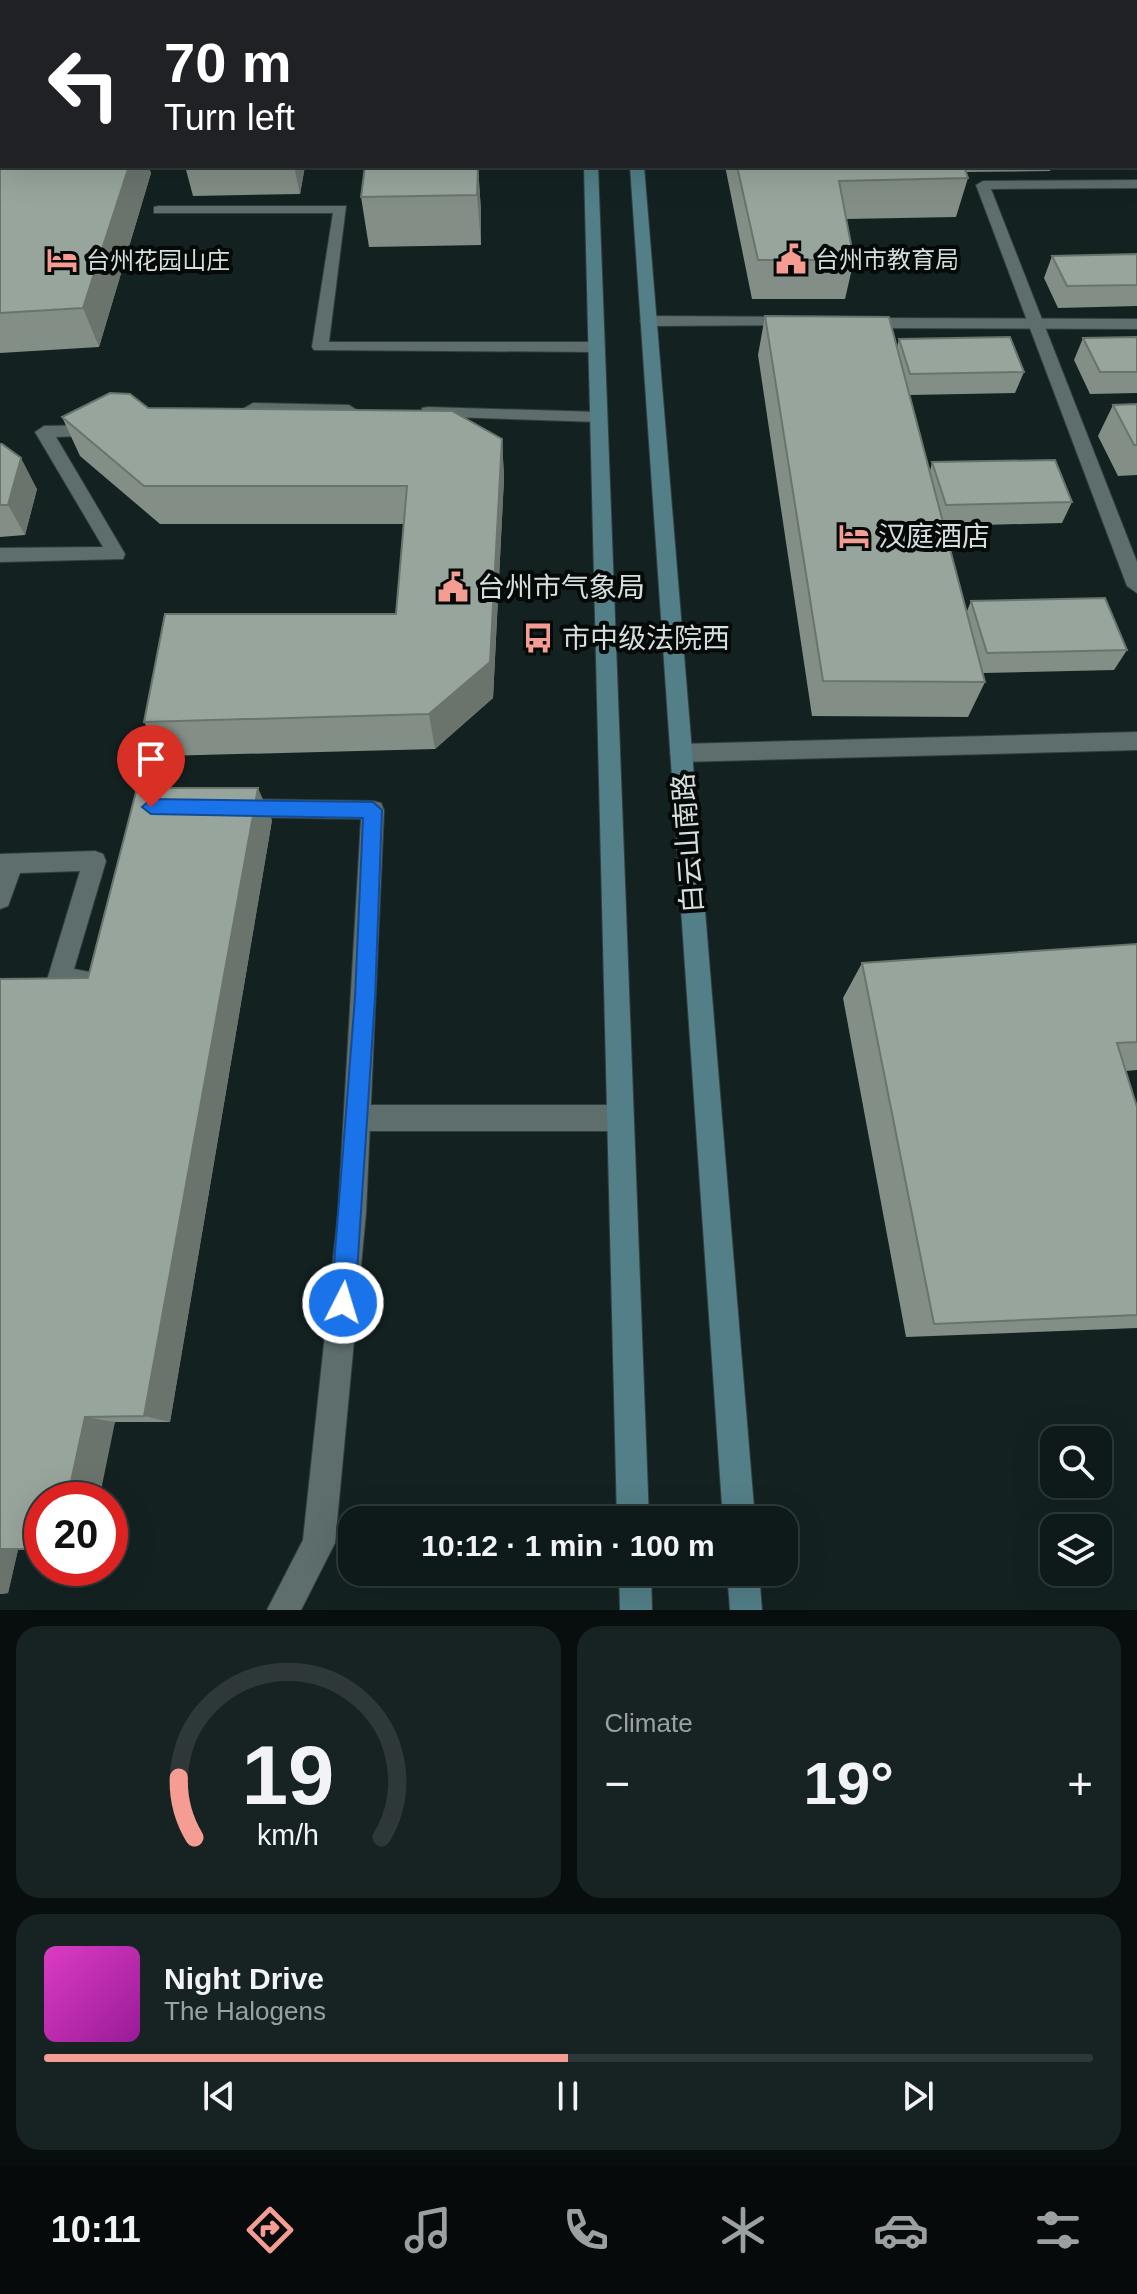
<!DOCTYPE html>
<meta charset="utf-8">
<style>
:root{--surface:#0e1a19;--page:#172322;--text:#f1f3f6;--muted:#9ba1a2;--line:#2e3838;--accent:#f59c93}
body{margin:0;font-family:Helvetica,"Noto Sans SC",sans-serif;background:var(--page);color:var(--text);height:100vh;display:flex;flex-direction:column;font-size:30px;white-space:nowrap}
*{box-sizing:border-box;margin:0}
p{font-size:26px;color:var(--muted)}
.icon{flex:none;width:44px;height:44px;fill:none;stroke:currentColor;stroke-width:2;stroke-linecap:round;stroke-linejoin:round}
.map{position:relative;height:1610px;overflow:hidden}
.sheet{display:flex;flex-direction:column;gap:16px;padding:16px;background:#080e0e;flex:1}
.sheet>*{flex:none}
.hud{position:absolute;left:0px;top:0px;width:1138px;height:168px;box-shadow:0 8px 32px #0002,0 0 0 2px var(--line);background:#202124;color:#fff;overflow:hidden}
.controls{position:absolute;left:1040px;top:1426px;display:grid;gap:16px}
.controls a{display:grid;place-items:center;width:72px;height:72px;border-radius:16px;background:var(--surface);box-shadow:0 8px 32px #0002,0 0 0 2px var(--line);font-size:40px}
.speed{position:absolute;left:24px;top:1482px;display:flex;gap:16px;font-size:40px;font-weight:700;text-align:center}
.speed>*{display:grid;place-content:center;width:104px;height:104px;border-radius:50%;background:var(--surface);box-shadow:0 8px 32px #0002,0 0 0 2px var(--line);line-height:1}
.speed .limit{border:12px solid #d22;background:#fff;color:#111}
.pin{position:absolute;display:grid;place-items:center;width:68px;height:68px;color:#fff;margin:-82px -34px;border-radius:50% 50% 50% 0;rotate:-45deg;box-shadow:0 0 8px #0007}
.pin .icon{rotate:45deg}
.me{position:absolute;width:88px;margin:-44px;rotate:5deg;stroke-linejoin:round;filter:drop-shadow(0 0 6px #0008)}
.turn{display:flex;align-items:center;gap:28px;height:168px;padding:0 32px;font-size:36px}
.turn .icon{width:104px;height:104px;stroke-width:2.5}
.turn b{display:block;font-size:56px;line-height:68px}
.big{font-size:60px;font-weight:800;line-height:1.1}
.sheet .card{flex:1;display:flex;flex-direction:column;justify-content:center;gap:12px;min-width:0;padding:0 28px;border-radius:24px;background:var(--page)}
.sheet .dial{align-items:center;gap:0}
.dial svg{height:208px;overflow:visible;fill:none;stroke:var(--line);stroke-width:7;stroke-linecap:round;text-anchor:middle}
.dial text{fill:var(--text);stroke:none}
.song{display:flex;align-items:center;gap:24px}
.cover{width:96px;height:96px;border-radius:12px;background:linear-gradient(135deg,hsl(310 70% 55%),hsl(300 70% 35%))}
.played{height:8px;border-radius:4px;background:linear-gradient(90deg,var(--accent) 50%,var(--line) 50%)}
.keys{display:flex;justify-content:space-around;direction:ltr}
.heat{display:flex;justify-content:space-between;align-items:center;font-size:44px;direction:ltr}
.sheet .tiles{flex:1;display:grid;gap:16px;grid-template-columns:1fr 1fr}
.card:last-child{grid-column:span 2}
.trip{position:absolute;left:338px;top:1506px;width:460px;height:80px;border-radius:24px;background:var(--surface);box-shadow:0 8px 32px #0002,0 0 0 2px var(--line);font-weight:800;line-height:80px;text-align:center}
.dock{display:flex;height:128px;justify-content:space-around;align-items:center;background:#060a0a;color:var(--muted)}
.dock .icon{width:56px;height:56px}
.dock .current{color:var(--accent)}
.dock b{font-size:36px;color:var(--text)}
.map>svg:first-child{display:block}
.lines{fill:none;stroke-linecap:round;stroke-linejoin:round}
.service-casing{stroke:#343e3d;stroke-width:2}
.minor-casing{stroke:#343e3d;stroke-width:2}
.tertiary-casing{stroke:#343e3d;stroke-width:2}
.secondary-casing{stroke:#343e3d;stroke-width:2}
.service{fill:#5d6e6c;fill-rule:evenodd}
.minor{fill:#5d6e6c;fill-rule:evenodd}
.tertiary{fill:#5d6e6c;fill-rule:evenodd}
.secondary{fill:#527f88;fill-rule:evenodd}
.wall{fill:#828e86}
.shaded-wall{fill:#6a746d}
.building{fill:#97a59c;stroke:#6a746d;stroke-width:2}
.route{fill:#1a73e8;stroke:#114b97;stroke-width:2}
.labels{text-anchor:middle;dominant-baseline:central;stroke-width:8;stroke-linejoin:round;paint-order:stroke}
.far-poi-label{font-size:24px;fill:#d5dfde;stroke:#050a09;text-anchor:start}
.poi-label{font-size:28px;fill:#d5dfde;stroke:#050a09;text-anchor:start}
.street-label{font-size:28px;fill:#d5dfde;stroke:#050a09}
</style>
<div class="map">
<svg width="1137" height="1610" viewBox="0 0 1137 1610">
<rect width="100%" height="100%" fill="#132221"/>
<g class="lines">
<g class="service-casing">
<path id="service" d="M1137,0v5l-1,-3 -243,-1z
M792,317l8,5 -2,3 -150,1 -8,-5 8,-5z
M1137,319v10l-275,-1 -8,-5 8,-5z
M253,403l96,2 8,5 -8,5 -93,-2 -24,17h-12v-8z
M428,407l171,5 8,5 -8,5 -177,-6v-8z
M96,425l9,6 -3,4 -46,2 69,117 -2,5 -123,3v-14l103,-1 -68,-115 9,-6z
M1137,732v18l-456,12 -8,-3 -3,-6 3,-6 8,-3z
M237,799l136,2 8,2 3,7 -18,403 -31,330 -34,67h-34l36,-70 35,-327 23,-394 -124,-2 -8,-2 -3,-7 3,-7z
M95,851l8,3 3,7 -32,108 21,4 3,8 -3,8c-14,5 -31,4 -45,-1l-3,-8 33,-109 -60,2 -12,33 -8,3v-55z"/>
</g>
<g class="minor-casing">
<path id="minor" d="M1137,180v8l-146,1 146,373v31l-10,-7 -151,-401 7,-4z
M159,206h187l-17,136h268l8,5 -8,5 -283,-2 -2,-3 21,-134h-179v-6z
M357,1105h263l9,4 4,9 -4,9 -9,4h-263l-9,-4 -4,-9 4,-9z"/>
</g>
<g class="tertiary-casing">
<path id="tertiary" d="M0,79h2v8h-2z
M1136,87h1v8h-1z"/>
</g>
<g class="secondary-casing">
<path id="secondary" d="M578,0h12v2h-12z
M616,0h12v2h-12z
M584,166h14l51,1354h-32z
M630,166h14l111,1354h-32z
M619,1572h32l1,38h-32z
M727,1572h32l3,38h-32z"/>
</g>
<use href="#service" class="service"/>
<use href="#minor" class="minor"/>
<use href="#tertiary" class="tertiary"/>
<use href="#secondary" class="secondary"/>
</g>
<path class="wall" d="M0,0h206v2h-204v36h-2z
M280,0h232v2h-231z
M728,0h163l-1,2h-162z
M1136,93h1v57h-1z
M0,101l2,65h146l3,7 -52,174 -99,6z
M185,166h120l-5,28 -107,2z
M478,166l3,46v33l-112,2 -8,-50z
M725,166h327l-2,5 -84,1 2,6 -12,39 -110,2 8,41 -9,39h-93z
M1137,254v52l-79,2 -14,-30 8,-22z
M765,316l132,31 2,-8 125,33 -9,21 -105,2 20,76 2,-9 140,40 -10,21 -118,3 23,85 4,-10 156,49 -13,20 -131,3 2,9 -17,35 -156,-1 -54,-361z
M1137,337v56l-47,1 -16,-34 9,-22z
M1137,404v71l-19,1 -20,-40 15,-31z
M148,408l354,31 2,39 -11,220 -58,51 -272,7 -19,-34 252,-108 8,-90h-244l-80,-68 -18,-39z
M0,444l37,45 -12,46 -25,2z
M272,820l-102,602h-55l-97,127 -10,44 -8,1v-615l88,-1z
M1137,944v126l-11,1 11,36v221l-231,9 -63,-339 19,-35z"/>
<path class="shaded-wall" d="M191,0h15v2h-15z
M129,166h19l3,7 -52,174 -16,-39z
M294,166h11l-5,28z
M478,166l3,46v33l-4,-50z
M502,439l2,39 -11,220 -58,51 -6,-35z
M21,458l16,31 -12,46 -17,-30z
M258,788l14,32 -102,602 -26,-6z
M85,1417l30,5 -16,78h-32z
M19,1546l-11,47 -8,1v-47z"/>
<path class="building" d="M1136,2h1v21h-1z
M1136,93h1v27h-1z
M0,101h2v65h127l-46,142 -83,5z
M365,166h113l-1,29 -116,2z
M737,166h227l4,12 -129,3 15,79h-96z
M1137,254v31l-70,1 -15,-30z
M765,316l124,1 96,365 -162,-1z
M1010,337l14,35 -114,2 -11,-35z
M1137,337v35h-37l-17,-34z
M110,393l20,1 18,14 304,3 50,28 -12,223 -61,52 -285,8 21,-108h231l11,-128h-263l-82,-69z
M1137,404v41h-3l-21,-40z
M0,444h2l19,14 -13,47h-8z
M1055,460l17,42 -126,3 -14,-43z
M1105,598l22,52 -140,3 -16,-52z
M137,788h121l-114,628 -59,1 -18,83h-25v49h-42v-570l88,-1z
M1137,944v98l-20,1 20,64v208l-203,9 -72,-361z"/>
<path class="route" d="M151,799l222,3 9,8 -7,188 -20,305 -4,8 -8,4 -9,-4 -3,-8 24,-305 8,-180 -212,-4 -9,-7z"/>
<defs>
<g id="civic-bare" transform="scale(2.4)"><path d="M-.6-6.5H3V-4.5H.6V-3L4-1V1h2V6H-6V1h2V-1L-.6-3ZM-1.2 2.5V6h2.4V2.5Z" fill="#f59c93" stroke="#050a09" stroke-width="2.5" paint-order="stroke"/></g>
<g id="hotel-bare" transform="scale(2.4)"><path d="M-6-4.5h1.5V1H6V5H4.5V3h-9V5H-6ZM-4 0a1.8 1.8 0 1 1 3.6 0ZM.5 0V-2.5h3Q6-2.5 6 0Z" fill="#f59c93" stroke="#050a09" stroke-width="2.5" paint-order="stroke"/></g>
<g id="bus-bare" transform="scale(2.4)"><path d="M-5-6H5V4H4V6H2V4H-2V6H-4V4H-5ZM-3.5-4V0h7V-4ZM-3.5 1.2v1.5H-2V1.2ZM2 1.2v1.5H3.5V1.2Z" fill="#f59c93" stroke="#050a09" stroke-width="2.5" paint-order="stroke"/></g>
</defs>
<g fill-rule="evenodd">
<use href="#civic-bare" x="791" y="259"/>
<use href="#hotel-bare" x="62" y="260"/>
<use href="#hotel-bare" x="854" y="536"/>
<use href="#civic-bare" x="453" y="587"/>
<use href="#bus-bare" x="538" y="638"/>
</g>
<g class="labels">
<g class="far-poi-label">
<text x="815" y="259">台州市教育局</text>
<text x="86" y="260">台州花园山庄</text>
</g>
<g class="poi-label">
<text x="878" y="536">汉庭酒店</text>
<text x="477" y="587">台州市气象局</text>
<text x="562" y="638">市中级法院西</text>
</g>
<g class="street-label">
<text transform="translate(688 843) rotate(-94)">白云山南路</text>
</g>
</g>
</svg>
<div class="controls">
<a><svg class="icon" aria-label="search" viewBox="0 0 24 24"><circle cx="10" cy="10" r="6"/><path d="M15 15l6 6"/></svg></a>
<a><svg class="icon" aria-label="layers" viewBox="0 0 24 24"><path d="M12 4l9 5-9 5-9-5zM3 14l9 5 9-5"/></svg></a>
</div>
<div class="speed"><div class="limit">20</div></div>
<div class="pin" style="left:151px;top:807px;background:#d93025"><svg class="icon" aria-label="arrive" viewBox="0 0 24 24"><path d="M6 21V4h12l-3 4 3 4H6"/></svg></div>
<svg class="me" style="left:343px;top:1303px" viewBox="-20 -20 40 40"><circle r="17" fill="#1a73e8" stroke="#fff" stroke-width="3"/><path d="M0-11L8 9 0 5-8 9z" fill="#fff"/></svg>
<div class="trip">10:12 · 1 min · 100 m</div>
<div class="hud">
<div class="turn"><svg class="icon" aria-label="left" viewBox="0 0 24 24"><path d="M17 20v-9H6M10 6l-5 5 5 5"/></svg><div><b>70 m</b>Turn left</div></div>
</div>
</div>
<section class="sheet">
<div class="tiles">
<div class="card dial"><svg viewBox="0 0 100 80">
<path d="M14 69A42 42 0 1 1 86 69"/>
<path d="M14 69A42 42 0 0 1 8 46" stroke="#f59c93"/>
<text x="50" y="56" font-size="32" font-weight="700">19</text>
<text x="50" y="72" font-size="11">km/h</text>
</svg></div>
<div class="card"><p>Climate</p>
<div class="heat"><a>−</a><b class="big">19°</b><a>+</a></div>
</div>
<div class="card">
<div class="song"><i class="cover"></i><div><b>Night Drive</b><p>The Halogens</p></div></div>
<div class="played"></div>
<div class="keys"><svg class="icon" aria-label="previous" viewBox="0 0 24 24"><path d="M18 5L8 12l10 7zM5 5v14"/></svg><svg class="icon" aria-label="pause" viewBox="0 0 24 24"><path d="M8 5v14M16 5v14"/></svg><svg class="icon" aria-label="next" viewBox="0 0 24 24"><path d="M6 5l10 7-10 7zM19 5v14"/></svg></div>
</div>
</div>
</section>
<nav class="dock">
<b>10:11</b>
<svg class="icon current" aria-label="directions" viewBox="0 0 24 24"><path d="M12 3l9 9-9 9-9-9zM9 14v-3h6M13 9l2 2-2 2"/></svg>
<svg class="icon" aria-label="music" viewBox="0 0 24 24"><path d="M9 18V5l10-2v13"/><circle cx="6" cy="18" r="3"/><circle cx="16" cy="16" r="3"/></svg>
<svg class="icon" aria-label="phone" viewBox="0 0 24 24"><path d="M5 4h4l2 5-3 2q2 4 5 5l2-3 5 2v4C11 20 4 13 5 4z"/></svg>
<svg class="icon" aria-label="climate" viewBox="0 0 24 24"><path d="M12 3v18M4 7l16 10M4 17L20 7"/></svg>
<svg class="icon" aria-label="car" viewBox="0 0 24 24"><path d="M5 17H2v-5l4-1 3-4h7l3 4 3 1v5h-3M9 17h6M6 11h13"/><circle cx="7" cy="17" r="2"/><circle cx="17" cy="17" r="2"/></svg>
<svg class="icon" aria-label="filters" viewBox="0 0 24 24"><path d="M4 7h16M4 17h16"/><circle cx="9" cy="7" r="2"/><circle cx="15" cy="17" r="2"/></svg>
</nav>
